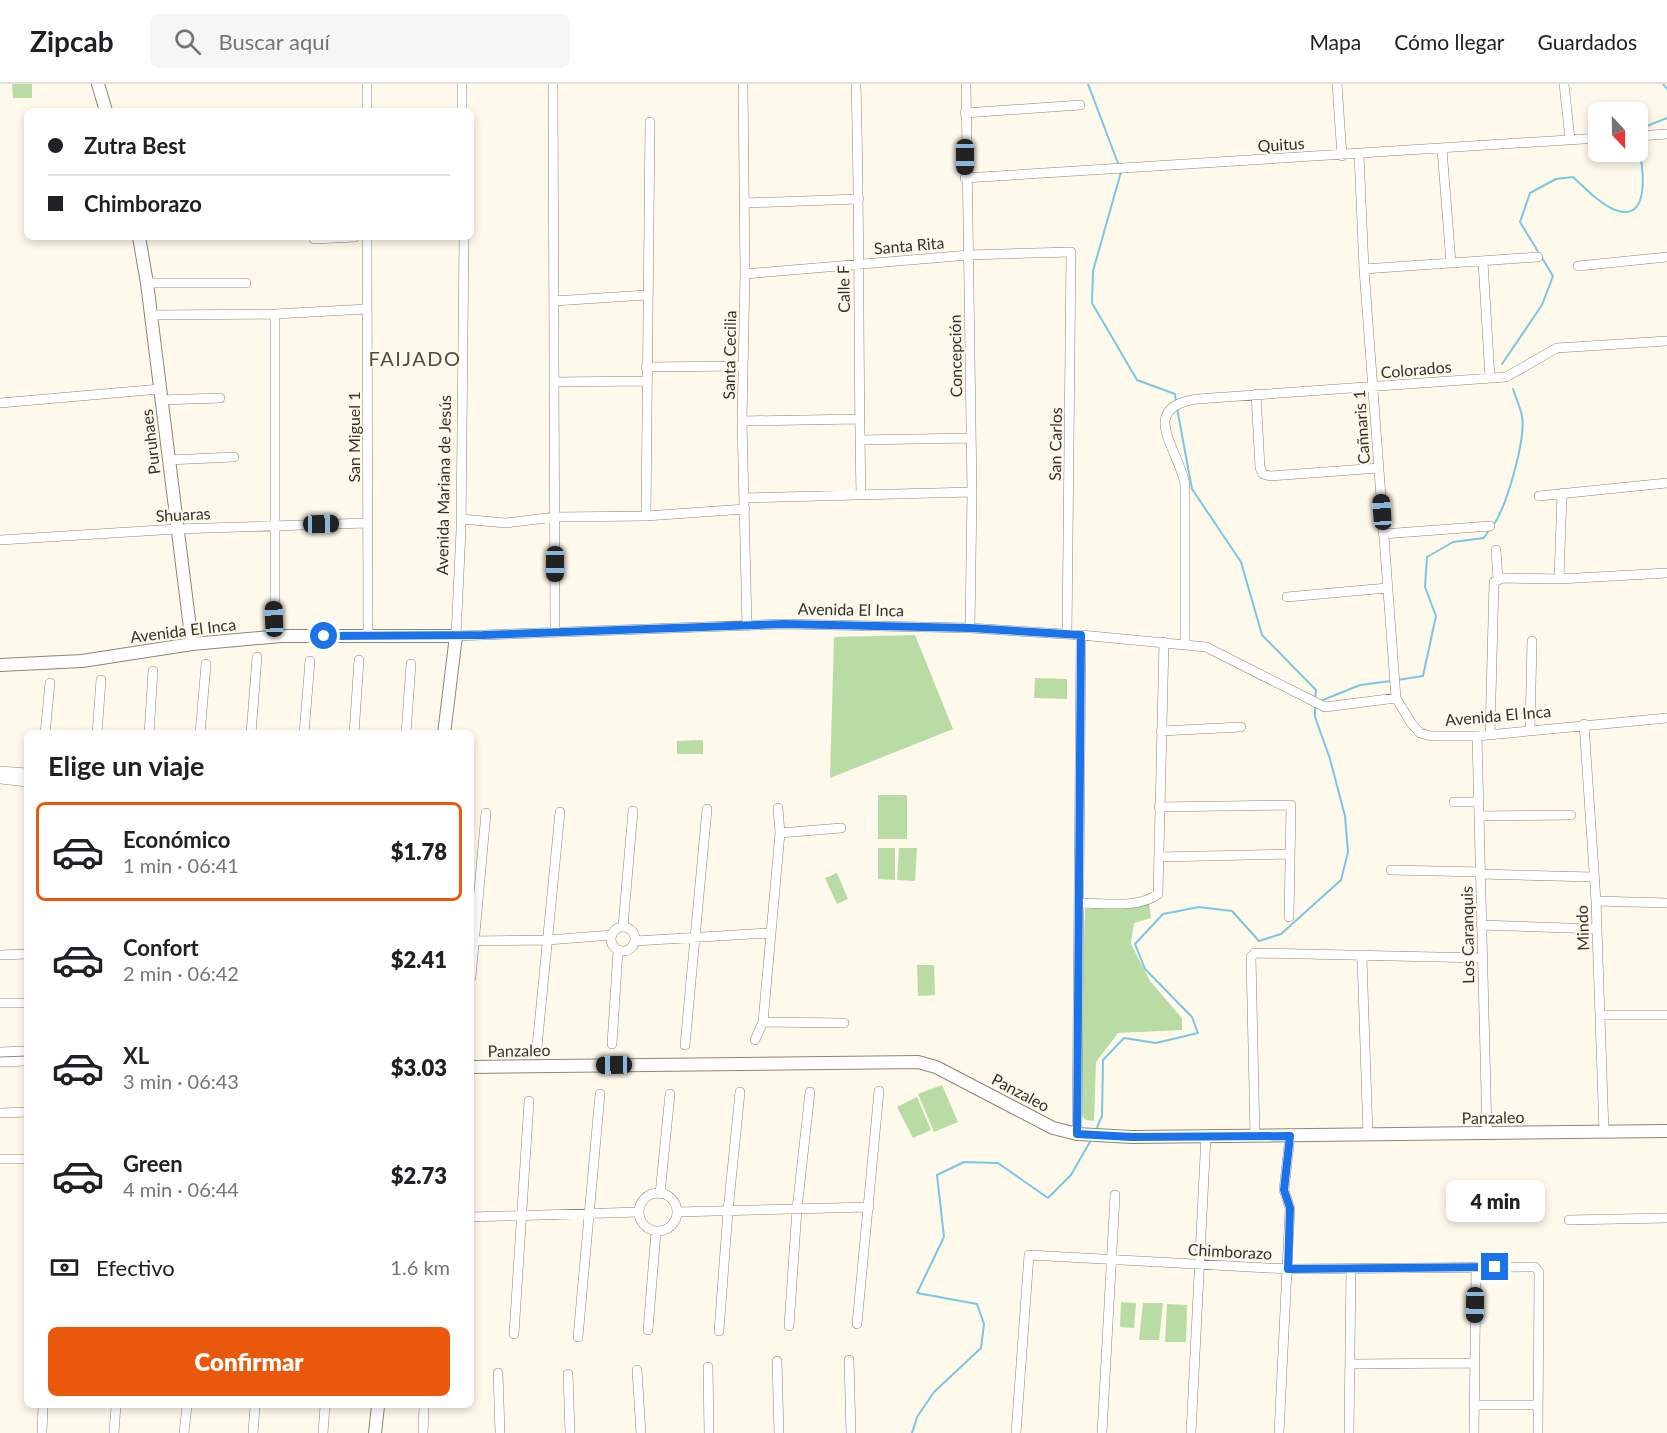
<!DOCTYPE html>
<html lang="es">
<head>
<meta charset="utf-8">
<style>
	:root { --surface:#fff; --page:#f6f6f6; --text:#202124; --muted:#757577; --line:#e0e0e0; --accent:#ea580c }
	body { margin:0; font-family:Lato,sans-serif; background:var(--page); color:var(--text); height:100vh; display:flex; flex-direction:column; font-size:22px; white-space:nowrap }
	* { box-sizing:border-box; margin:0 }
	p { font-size:20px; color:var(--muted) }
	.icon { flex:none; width:33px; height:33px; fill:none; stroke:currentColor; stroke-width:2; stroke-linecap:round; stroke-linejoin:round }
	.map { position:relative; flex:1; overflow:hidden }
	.side { position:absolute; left:24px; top:646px; width:450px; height:678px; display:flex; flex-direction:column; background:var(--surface); border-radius:9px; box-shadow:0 3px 9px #0003 }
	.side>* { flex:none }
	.guide { position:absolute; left:24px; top:24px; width:450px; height:132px; border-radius:9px; box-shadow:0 3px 9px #0003; display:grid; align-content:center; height:132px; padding:0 24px; background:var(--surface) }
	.needle { width:39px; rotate:158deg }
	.buttons { position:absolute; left:1588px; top:18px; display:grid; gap:12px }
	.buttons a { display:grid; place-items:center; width:60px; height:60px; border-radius:9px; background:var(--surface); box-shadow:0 3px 9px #0003; font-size:30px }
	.end { position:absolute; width:27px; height:27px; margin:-14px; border:8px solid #1a73e8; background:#fff; box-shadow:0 0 0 3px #fff }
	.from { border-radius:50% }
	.bubble { position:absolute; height:42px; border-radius:9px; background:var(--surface); box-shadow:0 3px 9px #0003; font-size:20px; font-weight:800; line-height:42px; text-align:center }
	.car { position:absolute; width:18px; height:36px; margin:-18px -9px; border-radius:8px; box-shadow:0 0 4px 2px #0007; background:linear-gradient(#222 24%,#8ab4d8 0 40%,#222 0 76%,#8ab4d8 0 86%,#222 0) }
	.guide b { display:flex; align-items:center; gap:21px; height:57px; font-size:22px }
	.guide b+b { border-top:2px solid var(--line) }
	.guide i { width:15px; height:15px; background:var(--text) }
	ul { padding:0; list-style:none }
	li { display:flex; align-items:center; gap:18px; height:99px; margin:0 12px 9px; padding:0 12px; border:3px solid transparent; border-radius:9px }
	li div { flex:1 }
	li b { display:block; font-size:22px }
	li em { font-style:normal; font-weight:800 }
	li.active { border-color:var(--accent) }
	li>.icon { width:54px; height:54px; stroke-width:1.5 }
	h2 { padding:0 24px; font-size:27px; line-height:72px }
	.pay { display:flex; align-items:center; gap:15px; height:66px; padding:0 24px; font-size:22px }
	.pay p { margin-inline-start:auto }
	.cta { display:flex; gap:12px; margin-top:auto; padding:12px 24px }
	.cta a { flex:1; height:69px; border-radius:9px; background:var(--accent); color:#fff; font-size:24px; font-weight:800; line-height:69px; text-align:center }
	header { display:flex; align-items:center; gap:36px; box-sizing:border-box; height:84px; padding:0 30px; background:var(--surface); border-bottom:2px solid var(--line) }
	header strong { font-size:28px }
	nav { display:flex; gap:33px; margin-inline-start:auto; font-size:21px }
	.search { width:420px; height:54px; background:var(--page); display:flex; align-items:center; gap:15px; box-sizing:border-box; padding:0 21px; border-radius:9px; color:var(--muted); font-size:22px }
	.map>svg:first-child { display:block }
	.green { fill:#b9dca5 }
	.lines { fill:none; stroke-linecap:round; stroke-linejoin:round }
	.stream { stroke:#79c7e2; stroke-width:2 }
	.street-casing { stroke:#8a8679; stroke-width:10 }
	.secondary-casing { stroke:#8a8679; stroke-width:14 }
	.street { stroke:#fff; stroke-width:9 }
	.secondary { stroke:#fff; stroke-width:12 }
	.route { stroke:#1a73e8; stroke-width:8 }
	.labels { text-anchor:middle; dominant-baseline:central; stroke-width:4.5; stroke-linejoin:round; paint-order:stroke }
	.street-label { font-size:16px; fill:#34322d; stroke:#fef9eb }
	.quarter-label { font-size:20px; letter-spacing:1.5px; fill:#4f4b3f; stroke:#fef9eb }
</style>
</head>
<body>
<header>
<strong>Zipcab</strong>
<div class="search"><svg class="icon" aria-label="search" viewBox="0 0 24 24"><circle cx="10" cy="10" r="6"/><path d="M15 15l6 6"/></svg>Buscar aquí</div>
<nav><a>Mapa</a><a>Cómo llegar</a><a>Guardados</a></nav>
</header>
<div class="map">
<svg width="1667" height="1349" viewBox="0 0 1667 1349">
	<rect width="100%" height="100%" fill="#fef9eb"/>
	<path class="green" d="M12,0H32V14H13Z
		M915,551L953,645L830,694L834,553Z
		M1035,594L1067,595V615L1034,614Z
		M703,656V670H677V657Z
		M878,711H907V755H878Z
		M878,764H895V796L878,795Z
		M899,764H917L915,797L897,796Z
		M837,789L848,815L837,820L825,794Z
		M1149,819L1151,834L1134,839L1131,860L1150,897L1182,934V946L1118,949L1096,978L1094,1037L1086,1036L1079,1029L1085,825Z
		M934,881L935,911L918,912L917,881Z
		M942,1001L958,1038L934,1048L918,1010Z
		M917,1013L931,1046L913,1054L897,1023Z
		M1121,1218L1136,1219L1134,1244L1120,1243Z
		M1143,1219H1163L1159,1256H1139Z
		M1167,1220L1187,1221L1186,1258H1165Z"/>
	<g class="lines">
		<path class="stream" d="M1088,0L1119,82
			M1663,0L1667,5
			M1642,44L1667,34
			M1121,88L1093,187L1092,219L1137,296L1175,310L1176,318
			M1502,280L1542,221L1553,192L1520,138L1530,109L1556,95L1573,93C1585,104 1600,120 1615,126C1653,140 1642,79 1639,61
			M1177,324L1192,405L1241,478L1262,551L1316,606L1315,616
			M1494,440C1507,421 1526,355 1522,332C1520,323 1516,314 1513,305
			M1397,596L1423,592L1436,532L1425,503L1427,473L1453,458L1484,454L1490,444
			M1321,619L1323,616L1360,601L1391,597
			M1096,1046L1102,1032L1103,976L1124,954L1156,959L1198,949L1192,933L1145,885L1135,860L1163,830L1199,823L1232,827L1259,857L1281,850L1341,796L1348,768L1345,732L1330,675L1315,633V622
			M912,1349L917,1333L934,1308L981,1264L984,1240L977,1220L917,1209L944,1153L937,1091L964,1078L998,1079L1048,1114L1071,1091L1091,1056"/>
		<g class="street-casing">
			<path id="street" d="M367,0V27
				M462,0V27
				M553,0L555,549
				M743,0L745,190L742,337L747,542
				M856,0C860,137 858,273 861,410
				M966,0L972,408L970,544
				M1337,0L1342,72
				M1564,0L1570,55
				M965,29L1080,21
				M1638,52L1667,50
				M1442,65L1451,179
				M1359,70L1364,185L1396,614
				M965,94L1599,54
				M745,119L859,115
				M367,153L368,552
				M464,153L461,446L456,552L784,540L970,544L1081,551L1206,563L1325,623L1396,614L1411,639L1420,649L1431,652H1477L1667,634
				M314,155L355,153
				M1483,178L1490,294
				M1578,182L1667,173
				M1364,185L1538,173
				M745,190L969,171L1071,168L1067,550
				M147,199H246
				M554,217L646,211
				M275,230V553
				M151,231L275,230L367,225
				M646,283L743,282
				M554,298L646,297
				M1256,310L1260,384L1263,390L1270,392L1379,384
				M161,316L220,314
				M0,319L160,305
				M742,337L859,335
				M860,356L971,354
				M168,376L234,373
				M1539,412L1667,399
				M745,414L972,408
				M646,432L745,425
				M461,435L506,439L555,433L646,432L650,38
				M1383,450L1490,442
				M0,456L177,445L368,439
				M1496,466L1498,495
				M1559,495L1562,409
				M1287,513L1387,504
				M1185,560V401C1180,366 1136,324 1197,315L1506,293L1557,264L1667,257
				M1584,640L1596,817L1604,1048
				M1530,646L1532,557
				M1161,647L1241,643
				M45,650L50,599
				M97,650L101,596
				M149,650L153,587
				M200,650L206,580
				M251,650L257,573
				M304,650L310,577
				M354,650L359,576
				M406,650L411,580
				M1490,650L1494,498L1503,494L1559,495L1667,489
				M1477,652L1487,1049
				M0,687L27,689
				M0,695L27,698
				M1454,718H1479
				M1159,723L1291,721L1289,833
				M1479,732L1571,731
				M780,749L841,744
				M1159,773L1290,770
				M1391,786L1481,788
				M1480,790L1594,793
				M1596,817L1667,819
				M1079,819C1102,819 1139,825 1158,810L1164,558
				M1481,841L1597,845
				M623,842L633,727
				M611 855a12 12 0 1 1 24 0a12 12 0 1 1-24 0Z
				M471,857L548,856L612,851
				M635,857L770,849
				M0,871L27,870
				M1362,874L1368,1051
				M471,893L486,729
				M0,919H27
				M1600,931H1667
				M763,938L844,939
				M755,956L763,938L780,749L778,724
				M612,960L618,866
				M685,961L707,725
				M537,963L560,728
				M0,968L27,967
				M0,978L27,977
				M0,1029L27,1028
				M1077,1050L1081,551
				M1255,1052L1251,873L1255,869L1482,874
				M0,1075H27
				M639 1128a19 19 0 1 1 38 0a19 19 0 1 1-38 0Z
				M660,1110L670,1010
				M677,1128L869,1123
				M471,1133L639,1128
				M1569,1136L1667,1134
				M857,1240L879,1007
				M789,1242L797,1125L810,1008
				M648,1246L656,1147
				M719,1247L728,1127L740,1008
				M514,1250L529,1017
				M578,1253L600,1010
				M849,1276L851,1349
				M777,1277L779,1349
				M1352,1280L1474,1279
				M708,1283L709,1349
				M637,1286L641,1349
				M498,1289L500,1349
				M568,1290L570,1349
				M1474,1321H1538
				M42,1349L43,1322
				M114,1349L116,1322
				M184,1349L187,1322
				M253,1349L255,1322
				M323,1349L325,1322
				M423,1349L424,1322
				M1016,1349L1029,1171L1288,1185L1535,1183L1539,1188L1538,1349
				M1102,1349L1115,1111
				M1191,1349L1206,1052
				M1279,1349L1290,1124L1284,1106L1290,1052
				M1349,1349L1351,1184
				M1474,1349L1476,1183"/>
		</g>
		<g class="secondary-casing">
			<path id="secondary" d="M98,0L106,27
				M139,153L147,199L192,560
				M0,581L82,577L192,560L281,552H456L444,650
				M471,983L918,978L936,983L1053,1044L1077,1050L1132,1053L1667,1047
				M375,1349L378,1322"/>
		</g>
		<use href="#street" class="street"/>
		<use href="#secondary" class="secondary"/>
	</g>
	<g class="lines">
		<path class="route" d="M324,552L483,551L784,540L970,544L1081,551L1077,1050L1132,1053L1290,1052L1284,1106L1290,1124L1288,1185L1495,1183"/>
	</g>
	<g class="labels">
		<g class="street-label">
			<text transform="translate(1281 60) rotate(-4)">Quitus</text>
			<text transform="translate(909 161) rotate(-5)">Santa Rita</text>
			<text transform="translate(843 205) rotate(-91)">Calle F</text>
			<text transform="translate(729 271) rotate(-89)">Santa Cecilia</text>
			<text transform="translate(955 272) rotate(-91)">Concepción</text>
			<text transform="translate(1416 285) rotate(-5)">Colorados</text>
			<text transform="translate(1361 343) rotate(-94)">Cañnaris 1</text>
			<text transform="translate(353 353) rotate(-90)">San Miguel 1</text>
			<text transform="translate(150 358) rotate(-97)">Puruhaes</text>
			<text transform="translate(1055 360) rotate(-89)">San Carlos</text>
			<text transform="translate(443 401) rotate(-89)">Avenida Mariana de Jesús</text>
			<text transform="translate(183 430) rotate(-3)">Shuaras</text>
			<text transform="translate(851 525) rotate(1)">Avenida El Inca</text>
			<text transform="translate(183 546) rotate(-7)">Avenida El Inca</text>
			<text transform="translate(1498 631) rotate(-5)">Avenida El Inca</text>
			<text transform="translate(1582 844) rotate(-92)">Mindo</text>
			<text transform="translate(1467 851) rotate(-91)">Los Caranquis</text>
			<text transform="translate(519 966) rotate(-1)">Panzaleo</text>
			<text transform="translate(1021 1008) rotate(28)">Panzaleo</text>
			<text transform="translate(1493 1033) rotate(-1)">Panzaleo</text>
			<text transform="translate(1230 1167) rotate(3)">Chimborazo</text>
		</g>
		<g class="quarter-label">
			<text x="415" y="274">FAIJADO</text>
		</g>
	</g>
</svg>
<div class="buttons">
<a><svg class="needle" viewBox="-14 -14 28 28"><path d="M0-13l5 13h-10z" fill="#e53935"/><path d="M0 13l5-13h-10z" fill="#757577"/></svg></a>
</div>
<i class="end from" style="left:324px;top:552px"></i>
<i class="end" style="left:1495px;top:1183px"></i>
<div class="bubble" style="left:1446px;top:1096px;width:99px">4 min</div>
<i class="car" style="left:965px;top:73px;rotate:180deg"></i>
<i class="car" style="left:1382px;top:428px;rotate:356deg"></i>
<i class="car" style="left:321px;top:440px;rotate:89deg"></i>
<i class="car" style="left:555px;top:480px;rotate:180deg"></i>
<i class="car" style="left:274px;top:535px;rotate:358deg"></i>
<i class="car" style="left:614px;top:981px;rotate:269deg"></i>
<i class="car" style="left:1475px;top:1221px;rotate:181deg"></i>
<div class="guide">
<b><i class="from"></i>Zutra Best</b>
<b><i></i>Chimborazo</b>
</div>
<section class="side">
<h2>Elige un viaje</h2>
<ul>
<li class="active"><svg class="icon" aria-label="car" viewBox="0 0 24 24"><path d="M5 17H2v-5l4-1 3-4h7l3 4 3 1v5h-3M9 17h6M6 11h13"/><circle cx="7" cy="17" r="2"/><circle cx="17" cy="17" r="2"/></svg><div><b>Económico</b><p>1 min · 06:41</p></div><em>$1.78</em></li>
<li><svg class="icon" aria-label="car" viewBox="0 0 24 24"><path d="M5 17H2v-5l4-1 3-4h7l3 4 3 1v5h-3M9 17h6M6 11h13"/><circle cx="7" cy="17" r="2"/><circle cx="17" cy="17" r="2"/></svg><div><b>Confort</b><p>2 min · 06:42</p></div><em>$2.41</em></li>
<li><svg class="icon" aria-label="car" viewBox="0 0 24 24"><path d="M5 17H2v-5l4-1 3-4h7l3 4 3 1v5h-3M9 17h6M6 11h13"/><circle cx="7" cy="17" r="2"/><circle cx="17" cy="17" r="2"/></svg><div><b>XL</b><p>3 min · 06:43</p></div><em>$3.03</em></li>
<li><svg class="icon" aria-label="car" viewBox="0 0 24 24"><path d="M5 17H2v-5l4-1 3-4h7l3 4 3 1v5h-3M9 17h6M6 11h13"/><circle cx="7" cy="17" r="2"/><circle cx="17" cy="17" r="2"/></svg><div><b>Green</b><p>4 min · 06:44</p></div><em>$2.73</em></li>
</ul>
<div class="pay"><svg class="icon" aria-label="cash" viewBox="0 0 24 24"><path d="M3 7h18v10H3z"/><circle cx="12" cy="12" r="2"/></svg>Efectivo<p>1.6 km</p></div>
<div class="cta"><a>Confirmar</a></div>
</section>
</div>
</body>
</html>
